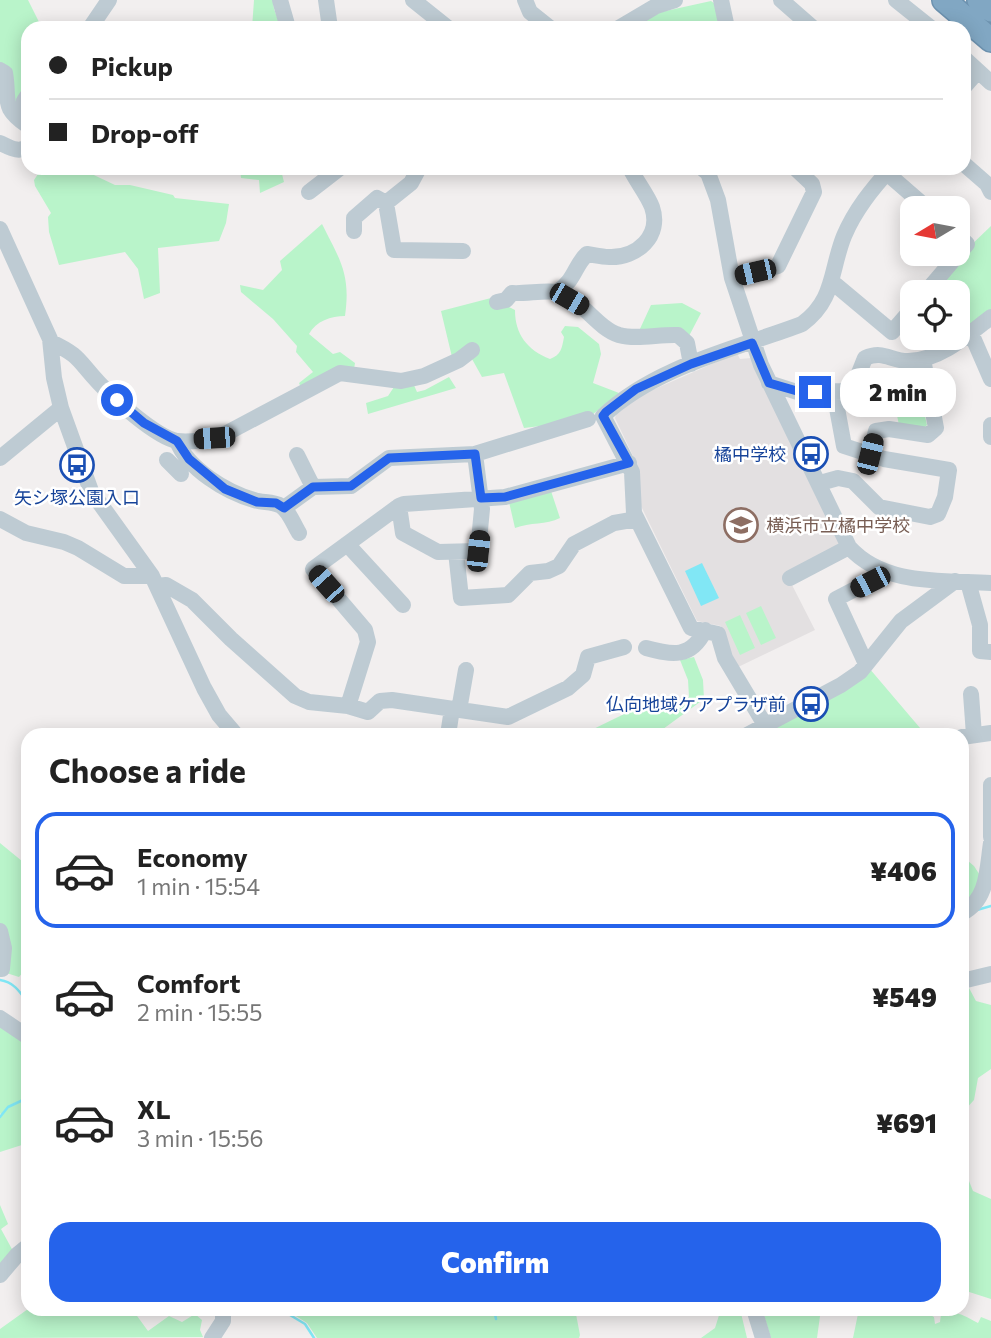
<!DOCTYPE html>
<html lang="en">
<head>
<meta charset="utf-8">
<style>
	:root { --surface:#fff; --page:#f2f2f2; --text:#222; --muted:#767676; --line:#e0e0e0; --accent:#2563eb }
	body { margin:0; font-family:Commissioner,"Noto Sans JP",sans-serif; background:var(--page); color:var(--text); height:100vh; display:flex; flex-direction:column; font-size:26px; white-space:nowrap }
	* { box-sizing:border-box; margin:0 }
	p { font-size:23px; color:var(--muted) }
	.icon { flex:none; width:38px; height:38px; fill:none; stroke:currentColor; stroke-width:2; stroke-linecap:round; stroke-linejoin:round }
	.map { position:relative; flex:1; overflow:hidden }
	.side { position:absolute; left:21px; top:728px; width:948px; height:588px; display:flex; flex-direction:column; background:var(--surface); border-radius:21px; box-shadow:0 4px 18px #0003 }
	.side>* { flex:none }
	.hud { position:absolute; left:21px; top:21px; width:950px; height:154px; border-radius:21px; box-shadow:0 4px 18px #0003; display:grid; align-content:center; height:154px; padding:0 28px; background:var(--surface) }
	.needle { width:46px; rotate:260deg }
	.tools { position:absolute; left:900px; top:196px; display:grid; gap:14px }
	.tools a { display:grid; place-items:center; width:70px; height:70px; border-radius:14px; background:var(--surface); box-shadow:0 4px 18px #0003; font-size:35px }
	.end { position:absolute; width:32px; height:32px; margin:-16px; border:9px solid #2563eb; background:#fff; box-shadow:0 0 0 4px #fff }
	.from { border-radius:50% }
	.bubble { position:absolute; height:49px; border-radius:21px; background:var(--surface); box-shadow:0 4px 18px #0003; font-size:23px; font-weight:800; line-height:49px; text-align:center }
	.car { position:absolute; width:21px; height:42px; margin:-21px -10px; border-radius:9px; box-shadow:0 0 5px 2px #0007; background:linear-gradient(#222 24%,#8ab4d8 0 40%,#222 0 76%,#8ab4d8 0 86%,#222 0) }
	.hud b { display:flex; align-items:center; gap:24px; height:66px; font-size:26px }
	.hud b+b { border-top:2px solid var(--line) }
	.hud i { width:18px; height:18px; background:var(--text) }
	ul { padding:0; list-style:none }
	li { display:flex; align-items:center; gap:21px; height:116px; margin:0 14px 10px; padding:0 14px; border:4px solid transparent; border-radius:21px }
	li div { flex:1 }
	li b { display:block; font-size:26px }
	li em { font-style:normal; font-weight:800 }
	li.active { border-color:var(--accent) }
	li>.icon { width:63px; height:63px; stroke-width:1.5 }
	h2 { padding:0 28px; font-size:32px; line-height:84px }
	.action { display:flex; gap:14px; margin-top:auto; padding:14px 28px }
	.action a { flex:1; height:80px; border-radius:21px; background:var(--accent); color:#fff; font-size:28px; font-weight:800; line-height:80px; text-align:center }
	.map>svg:first-child { display:block }
	.education { fill:#e3e0e1 }
	.green { fill:#b9f4ca }
	.water { fill:#81e7f5 }
	.lines { fill:none; stroke-linecap:round; stroke-linejoin:round }
	.stream { stroke:#81e7f5; stroke-width:2.5 }
	.highway-casing { stroke:#6d92af; stroke-width:26 }
	.minor { stroke:#becbd3; stroke-width:16 }
	.highway { stroke:#81a7c3; stroke-width:23 }
	.route { stroke:#2563eb; stroke-width:9 }
	.labels { text-anchor:middle; dominant-baseline:central; stroke-width:5; stroke-linejoin:round; paint-order:stroke }
	.transit-label { font-size:18px; fill:#164399; stroke:#fff; text-anchor:end }
	.education-label { font-size:18px; fill:#785e54; stroke:#fff; text-anchor:start }
</style>
</head>
<body>
<div class="map">
<svg width="991" height="1338" viewBox="0 0 991 1338">
	<rect width="100%" height="100%" fill="#f2efef"/>
	<path class="education" d="M737,353L740,359L751,358L849,556L791,583L815,630L736,668L729,655L721,626L697,621L641,506L635,460L615,418L616,415L641,395Z"/>
	<path class="green" d="M0,0H28L42,28H28V121L17,116L0,65Z
		M254,0H273L274,9L281,28H252Z
		M711,1L715,4L719,28H631L661,12Z
		M42,168H79L115,185H130L173,195L175,198L229,204L226,223L219,241L158,248L160,293L144,299L138,269L125,252L59,265L49,232L48,217L51,213L35,186L34,180Z
		M240,168H283L281,170L284,182L260,193L259,180L241,178Z
		M322,224C340,260 351,274 345,316C331,316 316,321 309,334L333,354L340,352L355,363L354,369L302,390L299,383L313,372L296,352L297,346L273,319L241,292L240,285L263,290L282,270L280,261Z
		M991,226V313L957,338V292H931L967,249Z
		M491,298L515,310C515,334 527,350 550,359C561,355 562,348 564,337L561,332L565,326L578,327L599,344L601,354L593,383L619,393L592,415L557,424L524,428L504,373L482,377L467,350L452,357L441,311Z
		M682,303L701,313L689,336L639,331L651,305Z
		M449,377L456,388L368,414L366,403L388,396L396,384L413,383L417,392L425,390Z
		M921,399L927,425L924,428L899,425L895,406Z
		M551,491L560,518C546,525 530,522 515,528L509,502Z
		M761,606L776,638L761,645L746,613Z
		M740,615L755,648L740,655L725,622Z
		M694,657L703,680L704,699L659,732L649,735H581L653,700L661,708L677,703L689,697L688,680L680,660Z
		M869,668L926,735H773L767,729Z
		M0,843L28,866V966L19,977L0,971Z
		M962,856L974,866L985,883L962,912Z
		M969,988L976,1001L991,1005V1069L978,1078L974,1100L963,1112V990Z
		M0,1024L14,1032L28,1045V1148L25,1144L0,1152V1117L2,1116L0,1113Z
		M963,1178L969,1181L973,1191L991,1199V1299L963,1290Z
		M0,1205L8,1224L1,1229L13,1251L0,1267Z
		M28,1309H132L148,1331L169,1316L182,1322L195,1314L202,1320L200,1330L203,1337L0,1338V1329Z
		M285,1309H575L580,1335L579,1338H317L307,1323Z
		M721,1309H740L747,1338H701L715,1328Z
		M762,1309H821L817,1338H771Z
		M859,1309L921,1310L934,1317L935,1324L940,1322L941,1314C960,1311 962,1315 978,1323L981,1317L991,1321V1338H853Z"/>
	<path class="water" d="M702,563L719,598L701,606L685,571Z"/>
	<g class="lines">
		<path class="stream" d="M977,910L991,906
			M0,980C14,982 20,992 28,1003
			M0,1117L8,1107L23,1100L28,1089
			M280,1309L305,1324L314,1338
			M494,1309L496,1319"/>
		<g class="highway-casing">
			<path id="highway" d="M944,0L991,40
				M979,0L991,10"/>
		</g>
		<path class="minor" d="M280,0L288,28
			M326,0L330,28
			M413,0L448,28
			M525,0L530,12L550,28
			M721,0L727,28
			M781,0L813,28
			M896,0L931,28
			M90,28L109,0
			M619,28L656,6L675,0
			M964,58L991,83
			M0,70L5,73C10,101 0,107 28,126
			M964,87L978,71
			M28,95L24,101L28,113
			M0,143C9,147 19,154 28,146
			M964,164L987,184L991,192
			M419,168L411,183L386,203L394,250L463,251
			M702,168L708,173L718,200L732,278L761,365L849,547C884,586 942,580 991,583
			M881,168L927,208
			M309,192L340,168
			M0,229L50,339L54,378L61,408L91,491L152,576L204,688L219,715L236,735
			M354,231V218L377,198L386,203
			M732,278L778,266L814,192L812,184L795,168
			M831,281L892,332L912,309
			M557,292C576,279 574,266 587,254C594,255 602,257 609,257C637,258 662,236 652,207C647,194 636,181 630,168
			M926,292L967,244L957,235
			M497,302L506,300L512,293C525,294 545,290 556,292C580,296 596,328 619,335C637,340 659,334 678,335L687,343L691,364
			M971,333L991,379
			M51,342C81,356 78,361 99,383C114,399 156,437 177,441C191,443 212,439 225,434L340,373L401,381L424,376L459,360L472,350
			M769,383L797,392L846,391L855,383L865,358C884,350 890,361 908,361C939,361 968,335 991,317
			M991,425V437
			M177,441C188,469 226,492 254,500C262,503 273,501 281,506C289,511 294,525 299,533
			M475,454L482,509L478,551L438,552L403,533L399,506L404,504L505,497L629,463
			M870,454L876,431L889,429L928,435L936,428L923,359
			M297,455L313,487L351,486L389,458L475,454L588,419
			M0,458L61,408
			M167,460L181,474
			M820,483L838,478L853,481L879,507L930,517L938,514L945,497L949,470L884,459L844,446L834,392
			M284,508L313,487
			M0,519L26,533L64,542L78,548L124,576H152
			M347,544L403,605
			M456,552L461,598L508,595L530,573L548,571L559,566L574,544L614,523L637,519
			M790,578L849,547
			M968,582L980,625V651L991,652
			M157,586L166,585L192,600L231,639L295,696L309,702L348,706L368,712L380,701L392,700L508,717L568,688L583,675L588,657L624,647
			M646,648C672,655 691,659 705,630
			M866,664L836,599L886,573
			M971,694L974,735
			M348,706L368,642L365,630L313,569L399,506
			M459,710L466,670
			M765,725L725,658L718,634L691,628L634,513L632,472L603,416C656,366 736,349 802,324C835,300 830,271 844,236C855,210 872,189 891,168
			M448,735L452,709
			M747,735L841,685L860,672L901,621L955,581
			M962,737L991,733
			M991,785V837
			M962,913C988,900 987,869 991,843
			M0,931L4,948L2,969H0
			M962,981L991,974
			M0,1018L28,1037
			M0,1275L17,1255L28,1246
			M754,1309L763,1338
			M212,1338L223,1321V1309"/>
		<use href="#highway" class="highway"/>
	</g>
	<g class="lines">
		<path class="route" d="M117,400L144,423L177,441L189,459L225,489L257,502L276,503L284,508L313,487L351,486L389,458L475,454L481,498L505,497L629,463L603,416L606,412L636,389L691,364L752,343L769,383L797,391L815,392"/>
	</g>
	<defs>
		<g id="bus-ring" transform="scale(1.75)"><circle r="9.5" fill="#fff" stroke="#1a4fb4" stroke-width="1.5"/><path d="M-5-6H5V4H4V6H2V4H-2V6H-4V4H-5ZM-3.5-4V0h7V-4ZM-3.5 1.2v1.5H-2V1.2ZM2 1.2v1.5H3.5V1.2Z" fill="#1a4fb4"/></g>
		<g id="school-ring" transform="scale(1.75)"><circle r="9.5" fill="#fff" stroke="#8d6e63" stroke-width="1.5"/><path d="M0-5L7-2L0 1L-7-2ZM-4 1L0 2.5L4 1V4Q0 6-4 4Z" fill="#8d6e63"/></g>
	</defs>
	<g fill-rule="evenodd">
		<use href="#bus-ring" x="811" y="454"/>
		<use href="#bus-ring" x="77" y="465"/>
		<use href="#school-ring" x="741" y="525"/>
		<use href="#bus-ring" x="811" y="704"/>
	</g>
	<g class="labels">
		<g class="transit-label">
			<text x="786" y="454">橘中学校</text>
			<text x="77" y="497" text-anchor="middle">矢シ塚公園入口</text>
			<text x="786" y="704">仏向地域ケアプラザ前</text>
		</g>
		<g class="education-label">
			<text x="766" y="525">横浜市立橘中学校</text>
		</g>
	</g>
</svg>
<div class="tools">
<a><svg class="needle" viewBox="-14 -14 28 28"><path d="M0-13l5 13h-10z" fill="#e53935"/><path d="M0 13l5-13h-10z" fill="#767676"/></svg></a>
<a><svg class="icon" aria-label="locate" viewBox="0 0 24 24"><circle cx="12" cy="12" r="6"/><path d="M12 2v4M12 18v4M2 12h4M18 12h4"/></svg></a>
</div>
<i class="end from" style="left:117px;top:400px"></i>
<i class="end" style="left:815px;top:392px"></i>
<div class="bubble" style="left:840px;top:368px;width:116px">2 min</div>
<i class="car" style="left:755px;top:272px;rotate:257deg"></i>
<i class="car" style="left:569px;top:299px;rotate:120deg"></i>
<i class="car" style="left:214px;top:438px;rotate:266deg"></i>
<i class="car" style="left:870px;top:454px;rotate:14deg"></i>
<i class="car" style="left:478px;top:551px;rotate:6deg"></i>
<i class="car" style="left:870px;top:582px;rotate:243deg"></i>
<i class="car" style="left:326px;top:584px;rotate:318deg"></i>
<div class="hud">
<b><i class="from"></i>Pickup</b>
<b><i></i>Drop-off</b>
</div>
<section class="side">
<h2>Choose a ride</h2>
<ul>
<li class="active"><svg class="icon" aria-label="car" viewBox="0 0 24 24"><path d="M5 17H2v-5l4-1 3-4h7l3 4 3 1v5h-3M9 17h6M6 11h13"/><circle cx="7" cy="17" r="2"/><circle cx="17" cy="17" r="2"/></svg><div><b>Economy</b><p>1 min · 15:54</p></div><em>¥406</em></li>
<li><svg class="icon" aria-label="car" viewBox="0 0 24 24"><path d="M5 17H2v-5l4-1 3-4h7l3 4 3 1v5h-3M9 17h6M6 11h13"/><circle cx="7" cy="17" r="2"/><circle cx="17" cy="17" r="2"/></svg><div><b>Comfort</b><p>2 min · 15:55</p></div><em>¥549</em></li>
<li><svg class="icon" aria-label="car" viewBox="0 0 24 24"><path d="M5 17H2v-5l4-1 3-4h7l3 4 3 1v5h-3M9 17h6M6 11h13"/><circle cx="7" cy="17" r="2"/><circle cx="17" cy="17" r="2"/></svg><div><b>XL</b><p>3 min · 15:56</p></div><em>¥691</em></li>
</ul>
<div class="action"><a>Confirm</a></div>
</section>
</div>
</body>
</html>
